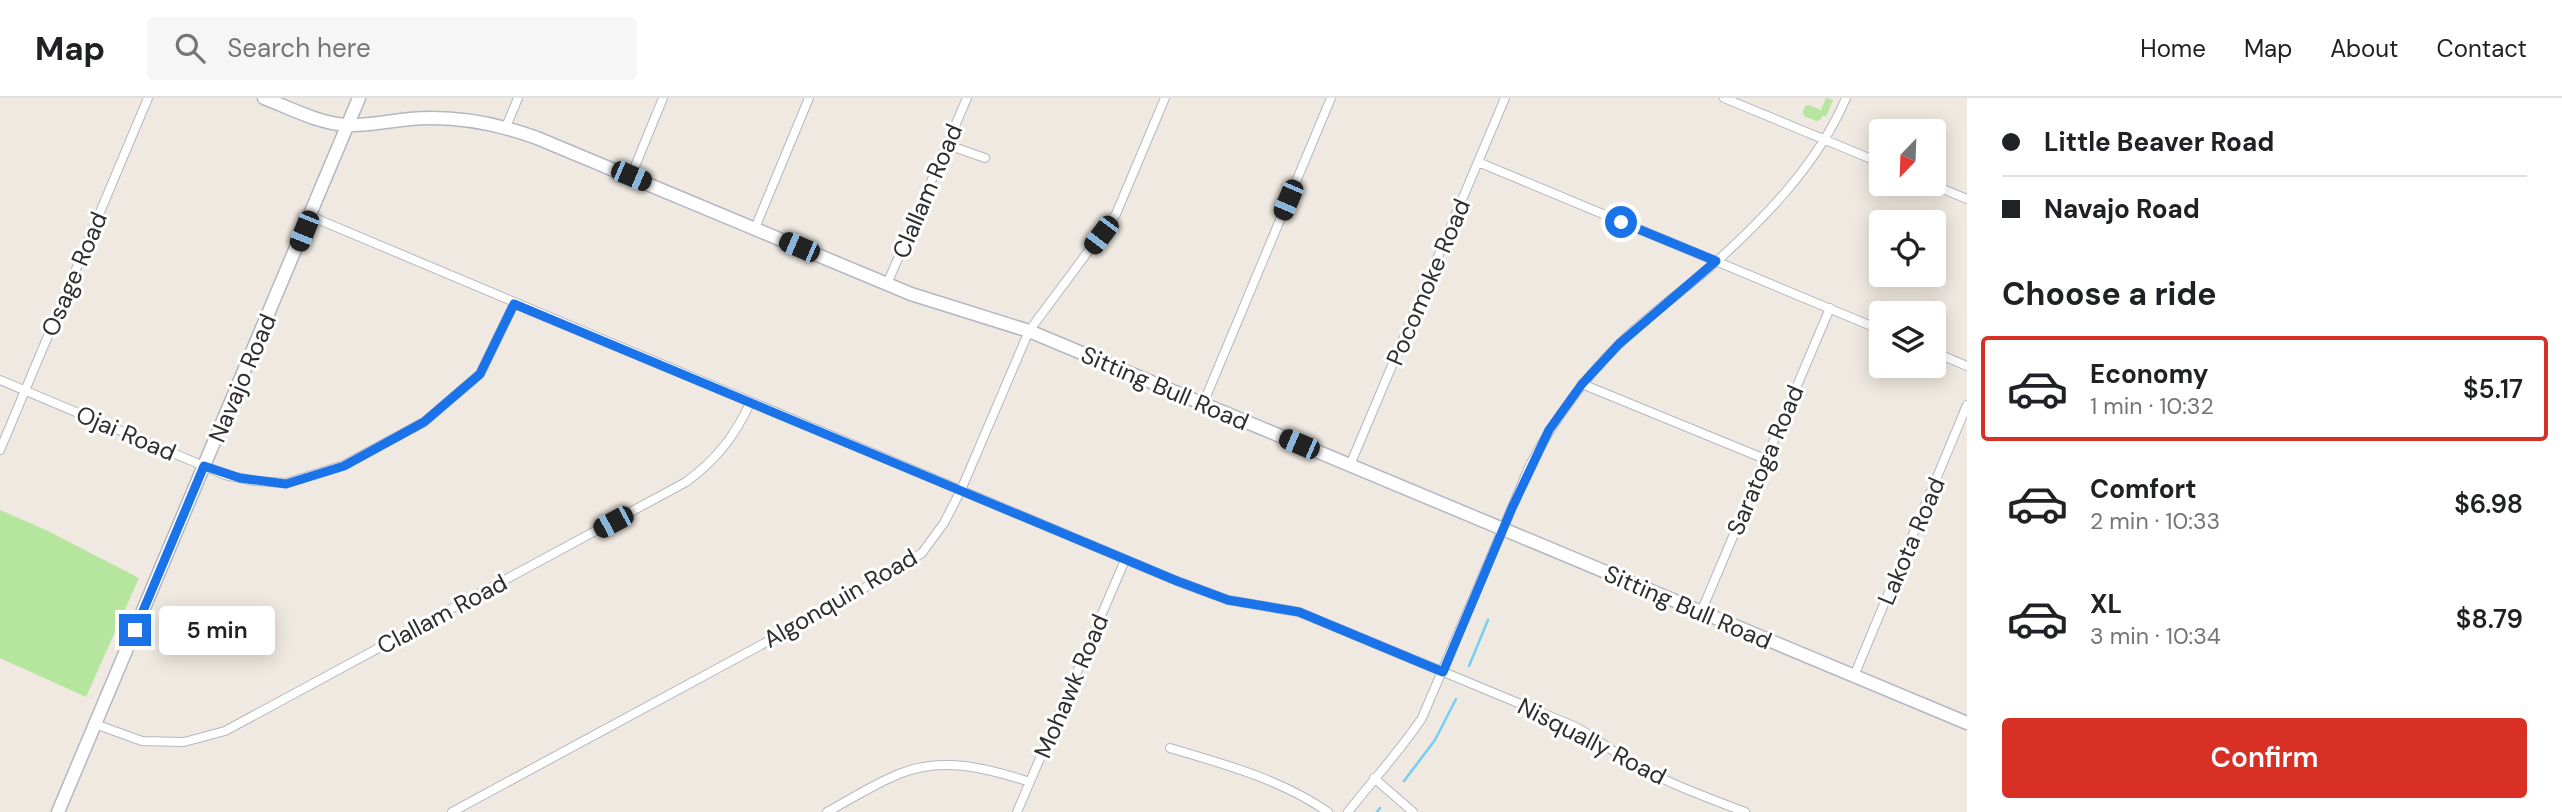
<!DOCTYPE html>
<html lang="en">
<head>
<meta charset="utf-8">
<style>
	:root { --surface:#fff; --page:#f6f6f6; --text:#202124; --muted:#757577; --line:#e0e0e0; --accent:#d93025 }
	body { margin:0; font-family:"DM Sans",sans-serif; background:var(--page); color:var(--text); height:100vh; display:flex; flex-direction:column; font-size:26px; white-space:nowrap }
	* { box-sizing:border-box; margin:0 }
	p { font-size:23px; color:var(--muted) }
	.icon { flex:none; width:38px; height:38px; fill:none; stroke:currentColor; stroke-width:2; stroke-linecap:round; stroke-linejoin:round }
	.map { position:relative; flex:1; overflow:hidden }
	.panel { display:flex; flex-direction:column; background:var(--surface); width:595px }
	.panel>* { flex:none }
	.guide { display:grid; align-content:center; height:154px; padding:0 35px; background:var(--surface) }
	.needle { width:46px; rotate:203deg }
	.tools { position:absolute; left:1869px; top:21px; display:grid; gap:14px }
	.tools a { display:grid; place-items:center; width:77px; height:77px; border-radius:7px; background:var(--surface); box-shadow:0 4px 18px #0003; font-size:35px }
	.end { position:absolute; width:32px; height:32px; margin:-16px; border:9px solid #1a73e8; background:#fff; box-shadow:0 0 0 4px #fff }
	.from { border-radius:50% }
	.bubble { position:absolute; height:49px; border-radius:7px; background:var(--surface); box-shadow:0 4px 18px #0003; font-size:23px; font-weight:600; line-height:49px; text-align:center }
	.car { position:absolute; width:21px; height:42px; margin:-21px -10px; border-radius:9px; box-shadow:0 0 5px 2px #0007; background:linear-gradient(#222 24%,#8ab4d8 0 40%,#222 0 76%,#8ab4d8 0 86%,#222 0) }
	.guide b { display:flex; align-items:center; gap:24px; height:66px; font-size:26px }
	.guide b+b { border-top:2px solid var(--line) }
	.guide i { width:18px; height:18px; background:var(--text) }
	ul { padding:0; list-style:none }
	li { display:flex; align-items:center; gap:21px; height:105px; margin:0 14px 10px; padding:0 21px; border:4px solid transparent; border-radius:7px }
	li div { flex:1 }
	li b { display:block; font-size:26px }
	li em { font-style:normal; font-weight:600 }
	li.on { border-color:var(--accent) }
	li>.icon { width:63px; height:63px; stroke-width:1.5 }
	h2 { padding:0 35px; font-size:32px; line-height:84px }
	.button { display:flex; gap:14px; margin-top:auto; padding:14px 35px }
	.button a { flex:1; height:80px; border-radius:7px; background:var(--accent); color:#fff; font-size:28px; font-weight:600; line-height:80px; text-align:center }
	header { display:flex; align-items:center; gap:42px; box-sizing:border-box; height:98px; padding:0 35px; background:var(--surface); border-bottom:2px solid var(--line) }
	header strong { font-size:33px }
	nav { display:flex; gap:38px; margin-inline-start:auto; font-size:24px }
	.search { width:490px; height:63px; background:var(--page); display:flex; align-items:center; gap:18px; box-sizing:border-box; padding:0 24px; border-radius:7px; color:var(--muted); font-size:26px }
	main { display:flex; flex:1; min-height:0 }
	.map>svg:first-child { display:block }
	.green { fill:#b6e59e }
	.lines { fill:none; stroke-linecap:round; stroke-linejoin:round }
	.stream { stroke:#75cff0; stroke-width:2.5 }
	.street-casing { stroke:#b4b7c1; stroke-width:10 }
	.secondary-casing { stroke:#b4b7c1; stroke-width:15 }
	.street { stroke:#fff; stroke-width:8 }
	.secondary { stroke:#fff; stroke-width:12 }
	.route { stroke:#1a73e8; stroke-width:9 }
	.labels { text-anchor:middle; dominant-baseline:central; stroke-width:6; stroke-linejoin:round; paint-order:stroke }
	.street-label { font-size:24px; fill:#2e2e2e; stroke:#fff }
</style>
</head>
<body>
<header>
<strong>Map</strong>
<div class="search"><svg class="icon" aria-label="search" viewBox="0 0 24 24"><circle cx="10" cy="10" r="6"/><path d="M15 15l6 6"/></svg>Search here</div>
<nav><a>Home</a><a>Map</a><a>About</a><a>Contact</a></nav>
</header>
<main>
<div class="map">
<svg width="1967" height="714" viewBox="0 0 1967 714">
	<rect width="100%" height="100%" fill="#efe9e1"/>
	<path class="green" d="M1826,0L1833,2L1826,19L1823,17L1820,22L1816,23L1804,18L1803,14L1805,8L1809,7L1821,12Z
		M0,412L46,432L139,480L86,599L0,560Z"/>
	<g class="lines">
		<path class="stream" d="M1469,568L1488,522
			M1404,683L1435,642L1456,601
			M1377,714L1380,710"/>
		<g class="street-casing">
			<path id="street" d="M1724,0L1881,65
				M506,29L518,0
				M948,47L985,60
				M1478,64L1881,232
				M631,78L663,0
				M1931,86L1967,101
				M310,118L1177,483L1228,502L1299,514L1576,629C1594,639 1609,651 1626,661C1661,683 1706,699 1745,714
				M755,130L809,0
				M887,186L967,0
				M1934,254L1967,268
				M0,282L225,377L255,383L286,385L344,367L424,324L480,276L514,206
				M1582,286L1765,361
				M1203,306L1331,0
				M0,352L148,0
				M1350,367L1505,0
				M1701,514L1830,210
				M1854,578L1967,307
				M95,626L142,643L184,644L225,633L686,384C716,362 735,338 750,305
				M1170,650C1224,666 1280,681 1328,714
				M1374,680L1413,714
				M452,714L848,500L922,455L944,425L961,392L1029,233L1116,116L1165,0
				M827,714C851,701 874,686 899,676C942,658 987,670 1030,684
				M1017,714L1125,462
				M1348,714C1373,682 1400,653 1422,620L1530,367C1554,322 1582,283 1618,247C1645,220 1677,197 1707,172C1762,123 1817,68 1846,0"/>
		</g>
		<g class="secondary-casing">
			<path id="secondary" d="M264,0C290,10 318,25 346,27C367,28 389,23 410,21C455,17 496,25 537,40L911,196L1029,233L1967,625
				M58,714L359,0"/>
		</g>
		<use href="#street" class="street"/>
		<use href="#secondary" class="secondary"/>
	</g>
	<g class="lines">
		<path class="route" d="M135,532L204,368L240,380L286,386L344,368L424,324L480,276L514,206L1177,483L1228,502L1299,514L1443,574L1512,410L1549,332L1582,286L1619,246L1716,163L1621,124"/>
	</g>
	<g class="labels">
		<g class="street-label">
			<text transform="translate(927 93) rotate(-67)">Clallam Road</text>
			<text transform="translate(74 176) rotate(-67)">Osage Road</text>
			<text transform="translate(1428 184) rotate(-67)">Pocomoke Road</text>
			<text transform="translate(242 280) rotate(-67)">Navajo Road</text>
			<text transform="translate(1165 290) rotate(23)">Sitting Bull Road</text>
			<text transform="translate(126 335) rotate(23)">Ojai Road</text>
			<text transform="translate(1765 362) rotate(-67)">Saratoga Road</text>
			<text transform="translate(1911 443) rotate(-67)">Lakota Road</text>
			<text transform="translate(840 500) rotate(-30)">Algonquin Road</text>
			<text transform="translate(1688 509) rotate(23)">Sitting Bull Road</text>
			<text transform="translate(442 516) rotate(-28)">Clallam Road</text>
			<text transform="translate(1071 588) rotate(-67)">Mohawk Road</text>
			<text transform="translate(1592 643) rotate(27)">Nisqually Road</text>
		</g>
	</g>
</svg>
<div class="tools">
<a><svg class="needle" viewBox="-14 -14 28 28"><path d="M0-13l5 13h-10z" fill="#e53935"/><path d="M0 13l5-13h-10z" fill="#757577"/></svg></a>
<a><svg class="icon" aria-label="locate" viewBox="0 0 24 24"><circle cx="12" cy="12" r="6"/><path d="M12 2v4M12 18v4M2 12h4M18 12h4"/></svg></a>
<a><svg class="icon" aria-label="layers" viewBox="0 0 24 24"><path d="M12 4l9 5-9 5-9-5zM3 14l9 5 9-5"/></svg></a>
</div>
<i class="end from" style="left:1621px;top:124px"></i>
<i class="end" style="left:135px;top:532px"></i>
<div class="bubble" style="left:159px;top:508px;width:116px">5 min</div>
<i class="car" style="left:631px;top:78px;rotate:113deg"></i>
<i class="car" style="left:1288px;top:102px;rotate:203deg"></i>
<i class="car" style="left:304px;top:133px;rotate:202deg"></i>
<i class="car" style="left:1101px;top:137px;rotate:217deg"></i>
<i class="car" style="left:799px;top:149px;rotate:293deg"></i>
<i class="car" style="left:1299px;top:346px;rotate:293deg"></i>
<i class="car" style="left:613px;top:424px;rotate:242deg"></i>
</div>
<section class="panel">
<div class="guide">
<b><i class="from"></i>Little Beaver Road</b>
<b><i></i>Navajo Road</b>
</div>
<h2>Choose a ride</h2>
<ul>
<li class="on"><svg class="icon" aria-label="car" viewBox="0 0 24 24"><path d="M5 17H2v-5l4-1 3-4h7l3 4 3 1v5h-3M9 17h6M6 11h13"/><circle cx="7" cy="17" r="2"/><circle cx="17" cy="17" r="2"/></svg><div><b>Economy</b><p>1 min · 10:32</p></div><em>$5.17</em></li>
<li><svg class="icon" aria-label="car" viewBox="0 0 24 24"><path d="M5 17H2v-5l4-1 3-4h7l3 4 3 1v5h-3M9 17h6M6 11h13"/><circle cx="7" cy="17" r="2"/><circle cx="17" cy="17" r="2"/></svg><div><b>Comfort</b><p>2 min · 10:33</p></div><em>$6.98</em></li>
<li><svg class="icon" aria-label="car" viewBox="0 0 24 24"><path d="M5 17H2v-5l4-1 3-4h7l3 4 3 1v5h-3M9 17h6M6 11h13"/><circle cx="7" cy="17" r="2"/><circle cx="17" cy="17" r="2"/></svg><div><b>XL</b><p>3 min · 10:34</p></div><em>$8.79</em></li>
</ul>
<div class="button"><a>Confirm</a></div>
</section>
</main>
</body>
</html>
